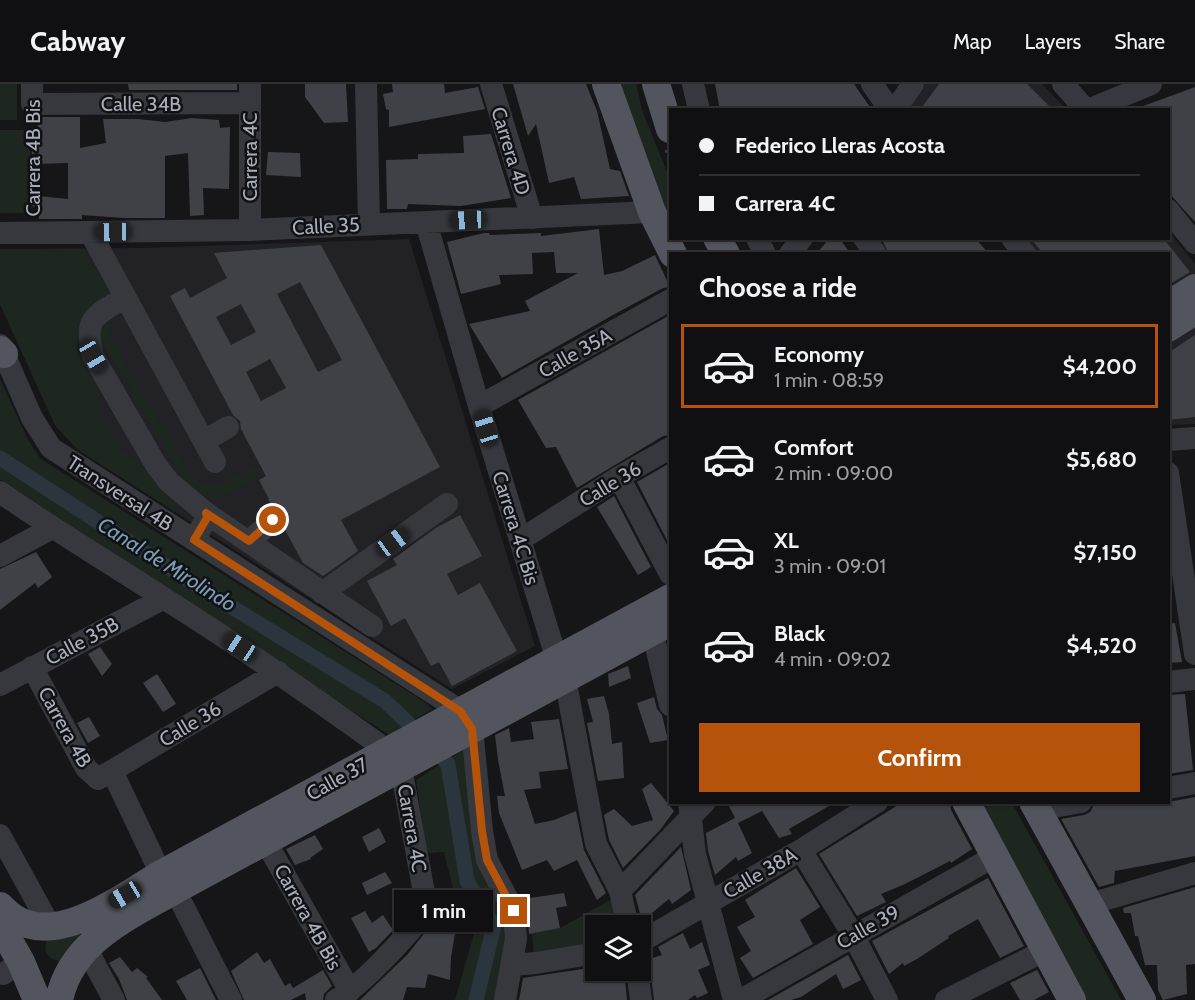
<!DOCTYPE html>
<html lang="en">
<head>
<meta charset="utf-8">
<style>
	:root { --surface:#101012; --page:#19191b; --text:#f1f3f6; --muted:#9c9d9f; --line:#303032; --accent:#b45309 }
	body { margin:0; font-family:Cabin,sans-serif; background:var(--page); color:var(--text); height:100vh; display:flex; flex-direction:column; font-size:22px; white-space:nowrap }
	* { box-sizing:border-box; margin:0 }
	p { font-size:20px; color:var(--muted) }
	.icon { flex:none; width:33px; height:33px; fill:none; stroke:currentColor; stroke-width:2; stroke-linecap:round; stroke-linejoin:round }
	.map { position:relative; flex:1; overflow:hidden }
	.side { position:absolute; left:669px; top:168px; width:501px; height:552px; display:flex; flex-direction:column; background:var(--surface); border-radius:0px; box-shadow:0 2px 4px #0004,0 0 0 2px var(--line) }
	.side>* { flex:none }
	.guide { position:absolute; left:669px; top:24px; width:501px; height:132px; border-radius:0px; box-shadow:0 2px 4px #0004,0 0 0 2px var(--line); display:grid; align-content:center; height:132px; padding:0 30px; background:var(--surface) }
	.buttons { position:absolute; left:585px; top:831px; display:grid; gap:12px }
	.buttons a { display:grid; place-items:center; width:66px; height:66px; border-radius:0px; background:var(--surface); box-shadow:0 2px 4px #0004,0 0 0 2px var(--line); font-size:30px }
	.end { position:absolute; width:27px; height:27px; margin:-14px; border:8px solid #b45309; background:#fff; box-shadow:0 0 0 3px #fff }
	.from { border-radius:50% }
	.bubble { position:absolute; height:42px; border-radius:0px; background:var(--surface); box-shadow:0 2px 4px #0004,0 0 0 2px var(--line); font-size:20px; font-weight:800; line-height:42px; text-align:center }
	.car { position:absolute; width:18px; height:36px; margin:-18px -9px; border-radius:8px; box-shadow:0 0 4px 2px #0007; background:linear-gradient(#222 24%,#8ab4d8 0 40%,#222 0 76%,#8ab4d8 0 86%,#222 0) }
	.guide b { display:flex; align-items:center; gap:21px; height:57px; font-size:22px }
	.guide b+b { border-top:2px solid var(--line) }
	.guide i { width:15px; height:15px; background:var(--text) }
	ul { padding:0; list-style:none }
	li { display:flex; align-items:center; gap:18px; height:84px; margin:0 12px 9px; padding:0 18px; border:3px solid transparent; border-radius:0px }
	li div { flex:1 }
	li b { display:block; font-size:22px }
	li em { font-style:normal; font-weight:800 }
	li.active { border-color:var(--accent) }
	li>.icon { width:54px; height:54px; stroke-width:1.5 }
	h2 { padding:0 30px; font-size:27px; line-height:72px }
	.primary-button { display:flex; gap:12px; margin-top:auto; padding:12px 30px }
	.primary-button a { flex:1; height:69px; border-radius:0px; background:var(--accent); color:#fff; font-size:24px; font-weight:800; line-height:69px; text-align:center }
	header { display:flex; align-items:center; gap:36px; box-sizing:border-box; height:84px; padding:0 30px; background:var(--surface); border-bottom:2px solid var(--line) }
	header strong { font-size:28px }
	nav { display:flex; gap:33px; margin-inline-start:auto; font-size:21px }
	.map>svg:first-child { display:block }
	.built { fill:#222226 }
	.green { fill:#1e271f }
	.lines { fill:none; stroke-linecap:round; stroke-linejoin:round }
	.canal { stroke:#2b353e; stroke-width:15 }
	.building { fill:#404146; fill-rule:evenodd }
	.path { stroke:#3d3f45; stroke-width:3; stroke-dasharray:3 4.5; stroke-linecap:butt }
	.minor { stroke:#37383e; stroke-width:22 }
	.major { stroke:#52555d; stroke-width:28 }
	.route { stroke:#b45309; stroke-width:8 }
	.labels { text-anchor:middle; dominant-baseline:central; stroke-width:5; stroke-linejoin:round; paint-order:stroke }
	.street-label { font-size:20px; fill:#a7adba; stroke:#111113 }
	.water-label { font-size:21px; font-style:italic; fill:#7b9cb8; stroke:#111113 }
</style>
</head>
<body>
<header>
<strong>Cabway</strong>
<nav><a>Map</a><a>Layers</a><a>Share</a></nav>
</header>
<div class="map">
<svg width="1195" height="916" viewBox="0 0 1195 916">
	<rect width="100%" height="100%" fill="#161618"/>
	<path class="built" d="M925,0H1042L1066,25L908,26Z
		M1169,148L1195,180V194L1169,211L1168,170L1028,169L1015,155L1168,154Z
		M409,155L535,562L452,605L77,365L55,341L0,220V165L142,164Z
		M1195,241V340L1169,341V257Z"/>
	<path class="green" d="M0,0H17V36H0Z
		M614,0H636L643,29L670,95V146Z
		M0,46H30V129H0Z
		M0,165H83L109,208L85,229L77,247L82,268L95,292L100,325L116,361L180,418L175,428L77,365L55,341L0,220Z
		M109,238L112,246L109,249L112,256L191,391C213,411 233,394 255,383L260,392L213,417L184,397L96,248Z
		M0,295L28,356L41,375L426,619L432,625L389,651L37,422L0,395Z
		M466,664L509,847L498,916H455L476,843L459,828L444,768L427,769L416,696Z
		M975,719H1012L1121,916H1082Z
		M619,811L627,841L596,842L595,864L534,876L532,849L560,844Z
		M85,845C75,855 72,867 61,877C49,876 42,868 47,856Z"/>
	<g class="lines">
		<path class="canal" d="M0,374L183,493L385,617L407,638L448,680L467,797L494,842L476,916"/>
	</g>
	<path class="building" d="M128,0H237V6H129Z
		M305,0H346L348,38L324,39L305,13Z
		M392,0H444L445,9L478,3L485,25L389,43V26L386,25L383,10L393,8Z
		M513,0H586L597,27L610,85L620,87L629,112L581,115L574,93L549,99L536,40L528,52Z
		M715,0H854L872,26H720Z
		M939,0H1027L1053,26H920Z
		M1195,3V138L1168,108V26L1138,24Z
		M38,33H80V64L106,59L103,35H138L165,38L192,34L219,36L220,44L230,43L229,105L203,104L204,131L190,132L188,69L165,72V134H123L82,131V135H39L38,112L68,115V79L37,80Z
		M491,50L511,114L461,122L408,120L407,125H387L386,76L418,75V70L464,69L463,52Z
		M268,68L300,69L301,93L266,91Z
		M599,145L604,191L622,187L655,171L670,203L663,204L613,231L502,294L469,240L530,227L525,217L578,189H556L554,168L532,169L533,190L499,191L501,200L461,210L447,158L484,149H489L490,151L541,149V152Z
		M830,154H839L851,170H816Z
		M881,154H975L989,170H889Z
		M1030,154H1163L1190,188L1168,201V170H1044Z
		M321,161L440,383L341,436L358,467L323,492L303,479L284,444L286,435L284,429L278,425L273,424L268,415H269L259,396L266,392L241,345L240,337L233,331L170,212L185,204L190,214L227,194L214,169ZM300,198L342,276L318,288L277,210ZM241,220L256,248L231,261L216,233ZM270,275L286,304L261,317L246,288Z
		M670,231V351L663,352L577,404L556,363L546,364L518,316Z
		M1195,251V333L1168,336V269Z
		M670,379V462L637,398Z
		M614,412L651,483L638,491L597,423Z
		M460,431L482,472L447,490L458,511L480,499L517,567L452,602L439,578L431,582L405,534L391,542L367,497L397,481L393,475L436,444Z
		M36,468L52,493L38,504L35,499L0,526V485Z
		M1175,539L1182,578L1168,579V540Z
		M100,563L112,580L102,592L88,570Z
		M628,582L631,594L609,603L608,590Z
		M157,590L176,620L163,628L143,599Z
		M1185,610L1193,686L1168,690V611Z
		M604,612L609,630L612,660L622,658L624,694L598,697L587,639L593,638L587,615Z
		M654,613L657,625L662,631L668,656L650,659L637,619Z
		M89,633L100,652L88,659L77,639Z
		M559,635L568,685L539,688L541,704L524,706L535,740L554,736L576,727L584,766L606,809L597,816L577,776L554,787L547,776L522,786L499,729L497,712H505L498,676L495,651L509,644L511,658L534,655L531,638Z
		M651,699L674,727L660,746L623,784L609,756L604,731L614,725L632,742L653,736L642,705Z
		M1195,713V772L1115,787L1114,799L1099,803L1061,735L1084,731L1090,728L1094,721L1104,718H1168Z
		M727,718H836L789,745L792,750L779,754L762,727L738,739L752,769L738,777L736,773L715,791L708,767L706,749L735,734Z
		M903,718H950L951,726L972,765L951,779L950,777L905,800L881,810L886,818L857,832L819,770Z
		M379,744L386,758L369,768L362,753Z
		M315,751L323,765L310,774L311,775L295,781L286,765Z
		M681,763L691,806L672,820L669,815L642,837L635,811Z
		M796,784L820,823L800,836L813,860L753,894L740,874L751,867L737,843L755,833L745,816Z
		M385,788L392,799L367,811L362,799Z
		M988,794L1024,862L1000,874L978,835L948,852L949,854L917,875L904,882L903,879L889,890L872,857Z
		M1195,803V880L1186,881L1187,910L1163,916L1158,906L1157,881H1145L1138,852H1135L1131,829H1124L1123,824Z
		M564,809L567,822L556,824L560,844L529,850L527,826L523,815Z
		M365,827L372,839L383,831L393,846L376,864L369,868L351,834Z
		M439,831L457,838L451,873L450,896L428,890L425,904L407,903L403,916H360L407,871Z
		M683,849L690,865L702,858L710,881L698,886L708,909L697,914L695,911L688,916H654L650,884L646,876L662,871L658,863Z
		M257,868L264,879L270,875L285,902L290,899L293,904L323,886L332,902L324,910L323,916H306L305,909L291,916H244L231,887Z
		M848,871L861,896L843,905L836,890L801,913L791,916H768Z
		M120,873L132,888L137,884L148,893L146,894L162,916H127L119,895L109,879Z
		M596,883V886H624L627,916H519L523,894Z
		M200,884L216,916H187L176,897Z
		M1037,886L1049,908L1034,916H1020L1010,899Z"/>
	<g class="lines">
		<path class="path" d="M33,37L34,133
			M666,66L670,78"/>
		<path class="minor" d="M32,0V20L249,19
			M250,0V146
			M366,0L369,140
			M491,0L532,134
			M693,0L699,26
			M872,0L890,26
			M1063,0L1086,26
			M895,26L913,0
			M1088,26L1151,0
			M1168,126L1195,159
			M426,138L479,322L557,576
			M90,148L215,378
			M0,149L250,146L652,128
			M757,154L765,170
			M864,154L876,170
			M1012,154L1025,170
			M790,170L802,154
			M125,213C95,233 83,232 93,272L156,381L169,398L206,429L207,434L194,456
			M0,261L32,334L51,364L461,627L472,644L482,747L487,776L514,827L516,855L505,916
			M479,322L670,216
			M1168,356L1195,354
			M204,357L228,343
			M1168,389L1195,570
			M619,393L670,490
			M0,408C54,446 110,479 165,515C241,563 315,614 388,667L401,684L427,825C408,852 363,900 336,916
			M206,429L372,542
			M520,456L619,393L670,364
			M249,457L273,437
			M0,472L52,444
			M322,509L447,420
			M652,547L670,621
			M32,583L86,684L98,695L278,588
			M565,594L596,760L620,807L628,842
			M1168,598L1195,595
			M0,601L164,514
			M112,687L161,790
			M1168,704L1195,699
			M689,718L695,770L734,916
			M1037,726L1081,718
			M0,751L50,842
			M266,758L350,907
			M801,766L853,851L887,916
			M175,806L231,916
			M620,807L705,718
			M1090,820L1195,789
			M640,858L801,766L877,718
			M86,864L114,916
			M511,881L536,879L596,869
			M637,886L641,916
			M3,890L21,878
			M741,916L995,772
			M946,916L1046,866"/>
		<path class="major" d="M606,0L652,128L673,170
			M656,0L670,45
			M717,154L726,170
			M1168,221L1195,204
			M1168,244L1195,227
			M0,266L4,270
			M966,718L1072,916
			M1033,718L1142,916
			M0,822C4,826 9,831 14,834C59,863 123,812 161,790L670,514
			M0,841L21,878L37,916
			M59,916C71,857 128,833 175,806L670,538"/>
	</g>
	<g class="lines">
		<path class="route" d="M273,436L249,457L206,429L207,434L194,456L460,627L472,645L482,747L487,776L514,827"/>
	</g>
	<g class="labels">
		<g class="street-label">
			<text x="141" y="20">Calle 34B</text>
			<text transform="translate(511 67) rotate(73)">Carrera 4D</text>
			<text transform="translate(250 73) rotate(-90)">Carrera 4C</text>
			<text transform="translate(33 74) rotate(-90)">Carrera 4B Bis</text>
			<text transform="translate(326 142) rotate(-3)">Calle 35</text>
			<text transform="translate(575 269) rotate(-29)">Calle 35A</text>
			<text transform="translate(610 400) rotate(-31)">Calle 36</text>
			<text transform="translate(120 409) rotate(33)">Transversal 4B</text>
			<text transform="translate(516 444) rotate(73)">Carrera 4C Bis</text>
			<text transform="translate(82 557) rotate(-28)">Calle 35B</text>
			<text transform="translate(190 640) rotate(-31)">Calle 36</text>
			<text transform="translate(65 643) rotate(61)">Carrera 4B</text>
			<text transform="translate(337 695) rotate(-29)">Calle 37</text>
			<text transform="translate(412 744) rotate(80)">Carrera 4C</text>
			<text transform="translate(760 789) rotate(-30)">Calle 38A</text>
			<text transform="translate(308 833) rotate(61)">Carrera 4B Bis</text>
			<text transform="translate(868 843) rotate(-29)">Calle 39</text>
		</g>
		<g class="water-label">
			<text transform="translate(167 480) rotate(32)">Canal de Mirolindo</text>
		</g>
	</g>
</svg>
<div class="buttons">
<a><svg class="icon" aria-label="layers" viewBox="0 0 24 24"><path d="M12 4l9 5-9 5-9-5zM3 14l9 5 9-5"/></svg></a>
</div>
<i class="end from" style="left:273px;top:436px"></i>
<i class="end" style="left:514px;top:827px"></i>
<div class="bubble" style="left:394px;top:806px;width:99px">1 min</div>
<i class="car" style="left:468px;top:136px;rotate:267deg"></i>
<i class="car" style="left:113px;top:148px;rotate:269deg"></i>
<i class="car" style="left:93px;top:272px;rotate:150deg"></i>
<i class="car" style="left:486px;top:344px;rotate:343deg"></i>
<i class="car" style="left:393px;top:458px;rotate:54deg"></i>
<i class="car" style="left:240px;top:563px;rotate:303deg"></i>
<i class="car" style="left:125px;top:811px;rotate:240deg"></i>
<div class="guide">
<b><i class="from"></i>Federico Lleras Acosta</b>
<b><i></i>Carrera 4C</b>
</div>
<section class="side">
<h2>Choose a ride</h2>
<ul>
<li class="active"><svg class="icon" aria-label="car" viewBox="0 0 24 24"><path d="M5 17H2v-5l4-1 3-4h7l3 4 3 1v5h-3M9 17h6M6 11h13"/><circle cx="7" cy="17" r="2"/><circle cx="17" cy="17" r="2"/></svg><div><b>Economy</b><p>1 min · 08:59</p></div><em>$4,200</em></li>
<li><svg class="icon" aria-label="car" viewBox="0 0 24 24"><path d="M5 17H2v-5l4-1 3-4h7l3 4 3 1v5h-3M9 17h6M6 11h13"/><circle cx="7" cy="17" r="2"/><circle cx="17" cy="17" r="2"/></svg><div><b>Comfort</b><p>2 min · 09:00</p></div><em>$5,680</em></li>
<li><svg class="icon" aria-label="car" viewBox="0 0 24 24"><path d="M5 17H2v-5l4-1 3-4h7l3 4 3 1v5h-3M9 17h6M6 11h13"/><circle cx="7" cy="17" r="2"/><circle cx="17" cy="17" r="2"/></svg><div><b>XL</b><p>3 min · 09:01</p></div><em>$7,150</em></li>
<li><svg class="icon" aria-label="car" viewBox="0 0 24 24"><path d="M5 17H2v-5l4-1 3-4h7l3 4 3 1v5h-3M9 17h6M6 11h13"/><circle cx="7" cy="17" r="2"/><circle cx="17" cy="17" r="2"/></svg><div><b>Black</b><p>4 min · 09:02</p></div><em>$4,520</em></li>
</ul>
<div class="primary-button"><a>Confirm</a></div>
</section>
</div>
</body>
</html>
